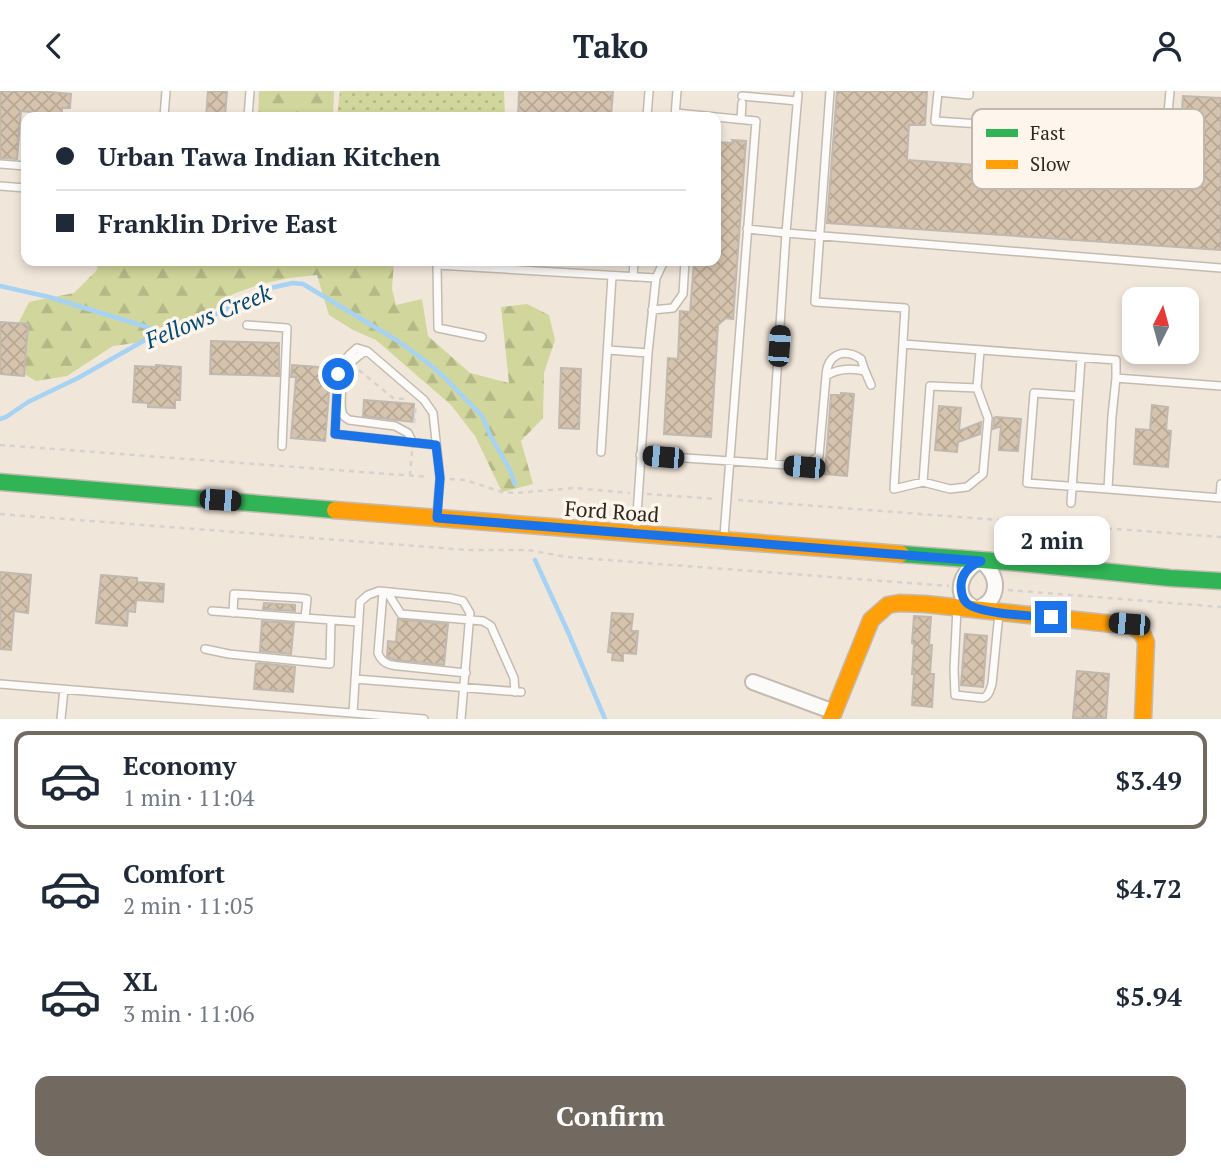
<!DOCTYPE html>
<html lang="en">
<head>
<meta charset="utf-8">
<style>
	:root { --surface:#fff; --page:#f2f2f3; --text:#1f2937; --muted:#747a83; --line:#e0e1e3; --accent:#726a60 }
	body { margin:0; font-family:"PT Serif",serif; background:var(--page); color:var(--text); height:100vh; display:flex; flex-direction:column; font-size:26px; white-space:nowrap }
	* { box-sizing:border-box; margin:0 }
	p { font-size:23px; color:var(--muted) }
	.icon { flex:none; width:38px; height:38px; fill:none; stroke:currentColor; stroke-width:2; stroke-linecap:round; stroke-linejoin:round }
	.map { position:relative; height:628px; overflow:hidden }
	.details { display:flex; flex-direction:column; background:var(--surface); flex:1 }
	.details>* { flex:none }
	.top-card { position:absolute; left:21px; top:21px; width:700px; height:154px; border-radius:14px; box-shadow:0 4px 10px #0003; display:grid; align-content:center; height:154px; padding:0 35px; background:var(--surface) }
	.needle { width:46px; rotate:6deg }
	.buttons { position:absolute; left:1122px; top:196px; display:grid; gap:14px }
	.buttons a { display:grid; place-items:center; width:77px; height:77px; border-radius:14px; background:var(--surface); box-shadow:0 4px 10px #0003; font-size:35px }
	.end { position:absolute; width:32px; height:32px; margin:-16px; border:9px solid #1a73e8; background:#fff; box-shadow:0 0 0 4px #fff }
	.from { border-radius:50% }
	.bubble { position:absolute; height:49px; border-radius:14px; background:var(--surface); box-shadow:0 4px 10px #0003; font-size:23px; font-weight:600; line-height:49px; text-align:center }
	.car { position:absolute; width:21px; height:42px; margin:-21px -10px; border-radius:9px; box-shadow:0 0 5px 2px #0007; background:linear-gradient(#222 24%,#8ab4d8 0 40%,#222 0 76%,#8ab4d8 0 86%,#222 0) }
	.top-card b { display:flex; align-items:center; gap:24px; height:66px; font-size:26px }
	.top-card b+b { border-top:2px solid var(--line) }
	.top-card i { width:18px; height:18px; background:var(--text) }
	ul { padding:12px 0 0; list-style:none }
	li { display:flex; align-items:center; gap:21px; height:98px; margin:0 14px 10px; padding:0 21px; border:4px solid transparent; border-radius:14px }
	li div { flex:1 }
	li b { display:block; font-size:26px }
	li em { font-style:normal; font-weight:600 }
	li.current { border-color:var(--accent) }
	li>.icon { width:63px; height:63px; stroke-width:1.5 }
	.cta { display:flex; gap:14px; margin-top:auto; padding:14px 35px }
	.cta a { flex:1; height:80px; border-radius:14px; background:var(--accent); color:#fff; font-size:28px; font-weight:600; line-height:80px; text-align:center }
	header { display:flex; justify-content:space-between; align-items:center; height:91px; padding:0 35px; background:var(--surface); font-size:32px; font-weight:600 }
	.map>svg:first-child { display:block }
	.green { fill:url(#green-dots) }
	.forest { fill:url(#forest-firs) }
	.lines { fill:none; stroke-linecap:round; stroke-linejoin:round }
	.stream { stroke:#a6d2f4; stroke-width:4.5 }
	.building { fill:url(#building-cross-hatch); stroke:#c1b8af; stroke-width:2 }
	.lane-casing { stroke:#c3bbb1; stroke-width:10 }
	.street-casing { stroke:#c3bbb1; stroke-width:18 }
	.fast-casing { stroke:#c3bbb1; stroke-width:19 }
	.slow-casing { stroke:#c3bbb1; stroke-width:19 }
	.path { stroke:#d6d2cf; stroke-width:2.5; stroke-dasharray:5 5; stroke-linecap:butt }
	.lane { stroke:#fdfbf9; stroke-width:7 }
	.street { stroke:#fdfbf9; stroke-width:14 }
	.fast { stroke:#30b455; stroke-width:16 }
	.slow { stroke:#ff9f0a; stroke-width:16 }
	.route { stroke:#1a73e8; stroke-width:9 }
	.labels { text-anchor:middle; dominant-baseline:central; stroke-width:7; stroke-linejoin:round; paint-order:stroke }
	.street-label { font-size:21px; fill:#2e271e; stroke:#fef6ed }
	.water-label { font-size:23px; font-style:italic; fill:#024b75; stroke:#fef6ed }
	.key { fill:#fef6ed; stroke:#c0b8af; stroke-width:2 }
	.key-label { font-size:19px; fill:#2e271e }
</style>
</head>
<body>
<header><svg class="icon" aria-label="back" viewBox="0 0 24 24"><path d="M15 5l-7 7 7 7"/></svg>Tako<svg class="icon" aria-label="person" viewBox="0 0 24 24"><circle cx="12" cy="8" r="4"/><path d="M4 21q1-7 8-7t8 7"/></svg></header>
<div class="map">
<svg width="1221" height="628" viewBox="0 0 1221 628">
	<defs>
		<pattern id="green-dots" width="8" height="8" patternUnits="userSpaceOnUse" patternTransform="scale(1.75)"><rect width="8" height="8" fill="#d1d69c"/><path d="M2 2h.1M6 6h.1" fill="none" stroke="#b4b886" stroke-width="1.8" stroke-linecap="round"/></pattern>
		<pattern id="forest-firs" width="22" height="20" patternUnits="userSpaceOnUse" patternTransform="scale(1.75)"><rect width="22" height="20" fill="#d1d69c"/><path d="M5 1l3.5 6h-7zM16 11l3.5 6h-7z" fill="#b4b886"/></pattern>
		<pattern id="building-cross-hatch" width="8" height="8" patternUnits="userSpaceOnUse" patternTransform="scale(1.75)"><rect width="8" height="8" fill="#d5c3ad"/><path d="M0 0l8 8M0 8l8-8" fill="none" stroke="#b7a894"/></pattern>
	</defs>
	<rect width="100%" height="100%" fill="#f1e6da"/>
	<path class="green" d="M340,0H504L505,26H337Z"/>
	<path class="forest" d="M259,0H334L333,26H258Z
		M98,170H394L392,198L396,214L422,208L428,245L470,282L509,292L501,216L527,213L549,224L555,249L544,282L543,327L521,350L533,393L502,401L475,345L451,314L376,249L353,239L329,224L317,184L289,187L261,193L233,203L178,248L157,249L113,255L67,285L36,290L19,280L14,241L29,211L74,202L97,179Z"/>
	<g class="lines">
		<path class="stream" d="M0,195L49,206L160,240
			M0,328L6,326L28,311L78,287L161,240L191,235L225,219L261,199L293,192L303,193L398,250L428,272L446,288L482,325L490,344L510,379L515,393
			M535,469L568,541L605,628"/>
	</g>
	<path class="building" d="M0,0H39L71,3L70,17H62V24L21,20L17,68L0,67Z
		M208,0H227L225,26H206Z
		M519,0H613L611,26H518Z
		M837,0H927L925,34H909L907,69L992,75L993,50L1037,53L1075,56L1074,72L1098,73L1097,82L1138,85V77L1178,80L1183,5L1221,7V159L827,132Z
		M732,49L746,50L733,228L726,227L718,234L711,346L664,343L668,267L678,268L680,220L690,221L694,170H716V51L733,52Z
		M0,231L28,233L24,285L0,283Z
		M211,250L279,252V285L210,283Z
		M156,274L181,276L180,309H175V317L148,316V312L133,311L135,275L156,276Z
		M292,274L331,277L325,350L291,347L296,286H291Z
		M561,277L581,278L579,338L559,337Z
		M841,302L854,303L847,385L825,383L831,304H841Z
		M364,309L414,313L413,331L363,325Z
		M1152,314L1168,316L1166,339L1171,340L1168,376L1134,373L1136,338L1150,339Z
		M939,315L961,317L959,340L981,331L980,343L958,351L957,361L935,359Z
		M996,326L1021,328L1018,360L999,359L1001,335L993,338L994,327Z
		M0,481L31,484L28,522L14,520L11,559L0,558Z
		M101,484L137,487V491L164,493L163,511L136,509L135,521L128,520L127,535L96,532Z
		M264,512L295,514V520L263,518Z
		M612,522L633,523L631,540H638L636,563L623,562V570L612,569L613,562L608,561Z
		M914,525L931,526L929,554H932L930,583H934L932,616L912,614L914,583H912L914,553L912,552Z
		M398,528L448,533L444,574L396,569L387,566L388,550L396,551Z
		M262,530L294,532L291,563L260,560Z
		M965,543L987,545L983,596L961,594Z
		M259,572L295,576L293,601L254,598L256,573Z
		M1077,580L1109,583L1106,627H1073Z"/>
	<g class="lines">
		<g class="lane-casing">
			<path id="lane" d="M830,0L815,211L905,217L894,398L923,391L950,398L967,396L983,383L988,327L977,297L980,260
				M969,0V4L938,1L935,30L1166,45L1170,0
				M798,3L786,142L1221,177
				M742,5L797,10
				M676,22L756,30L724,445
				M164,26L166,0
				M248,26L250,0
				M647,26L649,0
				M675,26L677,0
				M741,28L742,12
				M0,73L26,75
				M0,95L26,97
				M747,138L786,142L771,373
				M437,170V174L656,187
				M437,174L438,237L482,246
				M633,186L634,170
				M652,219L673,217L683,203L685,170
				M247,234L287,237L282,355
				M903,253L1116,269V287L1221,295
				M608,259L648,262
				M366,260C359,264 349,272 345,280C342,286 340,314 342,321C343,326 345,326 349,329L395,335L408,342L413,352
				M826,285C827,264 843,256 861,268L865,280
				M1116,287L1112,325L1108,398L1221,407
				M1078,305L1034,302L1027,392L1108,398
				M436,354L335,343L338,283C341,272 348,264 357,257L367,260L424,309L433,322L440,387L437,423
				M601,361L612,185
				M640,364L804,375L819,365L826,285C838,277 851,277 865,280L871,294
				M923,391L930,295L977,297
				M1220,406L1221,393
				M1071,412L1081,268
				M636,438L648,262L656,187L664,170
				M383,501L378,562C382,572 388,574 399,575L466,582
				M387,501L401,523L483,530L491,535L514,587L515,601
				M957,517L954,578L955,604L983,607C989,605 990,599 992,593L999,522
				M212,520L359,531
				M233,522L234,503L300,507L307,508L305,527
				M205,558L229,563L330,573L331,529
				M355,588L521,601
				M0,593L424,628
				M353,622L360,511L368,504L379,500L450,507L463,510L470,522L461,628
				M61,628L64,598"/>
		</g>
		<g class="street-casing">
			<path id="street" d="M981,470C1000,484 1001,510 976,518C973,516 969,514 966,511C953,496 966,476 981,470Z
				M753,591L834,621"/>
		</g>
		<g class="fast-casing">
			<path id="fast" d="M0,391L335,419
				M901,463L1021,472L1170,487L1221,490"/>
		</g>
		<g class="slow-casing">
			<path id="slow" d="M335,419L901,463
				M831,628L871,529L888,514L899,512L925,513L1132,535L1142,542L1146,551L1143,628"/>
		</g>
		<path class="path" d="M359,279L393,307L405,308
			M414,332L416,313
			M0,354L429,386
			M410,385L412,360
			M450,388L465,389L502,401L516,402L574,397L630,402
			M647,403L717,408
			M738,409L1221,446
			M0,423L468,459H528L567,466L949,495
			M1008,499L1221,516"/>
		<use href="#lane" class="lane"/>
		<use href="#street" class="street"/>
		<use href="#fast" class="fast"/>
		<use href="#slow" class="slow"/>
	</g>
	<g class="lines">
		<path class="route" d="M338,283L335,343L436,354L440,387L437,427L981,470C971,474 962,481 961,494C961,498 962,506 965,510C973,523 1033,525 1051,526"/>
	</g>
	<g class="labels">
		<g class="street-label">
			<text transform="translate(612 420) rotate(4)">Ford Road</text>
		</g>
		<g class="water-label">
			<text transform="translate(208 225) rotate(-22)">Fellows Creek</text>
		</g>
	</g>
	<rect x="972" y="18" width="232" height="80" rx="10" class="key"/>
	<rect x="986" y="38" width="32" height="8" fill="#30b455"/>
	<rect x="986" y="69" width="32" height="9" fill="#ff9f0a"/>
	<g class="key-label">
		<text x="1030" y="49">Fast</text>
		<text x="1030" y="80">Slow</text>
	</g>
</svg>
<div class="buttons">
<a><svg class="needle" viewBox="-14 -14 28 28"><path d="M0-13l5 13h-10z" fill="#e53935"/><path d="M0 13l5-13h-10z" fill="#747a83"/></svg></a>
</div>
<i class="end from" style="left:338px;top:283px"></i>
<i class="end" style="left:1051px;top:526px"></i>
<div class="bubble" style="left:994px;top:425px;width:116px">2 min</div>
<i class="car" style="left:779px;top:255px;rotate:4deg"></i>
<i class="car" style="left:663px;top:366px;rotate:275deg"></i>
<i class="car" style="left:804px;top:376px;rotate:275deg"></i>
<i class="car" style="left:220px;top:409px;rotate:94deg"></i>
<i class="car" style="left:1129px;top:533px;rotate:275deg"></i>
<div class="top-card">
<b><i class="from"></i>Urban Tawa Indian Kitchen</b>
<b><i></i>Franklin Drive East</b>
</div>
</div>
<section class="details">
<ul>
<li class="current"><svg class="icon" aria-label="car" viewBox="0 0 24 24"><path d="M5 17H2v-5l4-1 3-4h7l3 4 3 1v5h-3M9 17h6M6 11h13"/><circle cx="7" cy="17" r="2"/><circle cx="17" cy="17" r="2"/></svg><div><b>Economy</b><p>1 min · 11:04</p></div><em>$3.49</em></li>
<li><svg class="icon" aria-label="car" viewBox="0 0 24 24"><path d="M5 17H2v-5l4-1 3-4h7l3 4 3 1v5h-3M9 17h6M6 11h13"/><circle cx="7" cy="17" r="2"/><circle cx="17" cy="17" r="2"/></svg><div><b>Comfort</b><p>2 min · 11:05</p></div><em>$4.72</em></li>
<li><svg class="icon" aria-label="car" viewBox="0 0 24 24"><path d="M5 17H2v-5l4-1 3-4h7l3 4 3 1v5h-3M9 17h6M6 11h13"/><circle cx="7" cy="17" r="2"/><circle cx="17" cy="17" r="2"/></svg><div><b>XL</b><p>3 min · 11:06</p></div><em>$5.94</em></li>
</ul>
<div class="cta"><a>Confirm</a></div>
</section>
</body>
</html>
